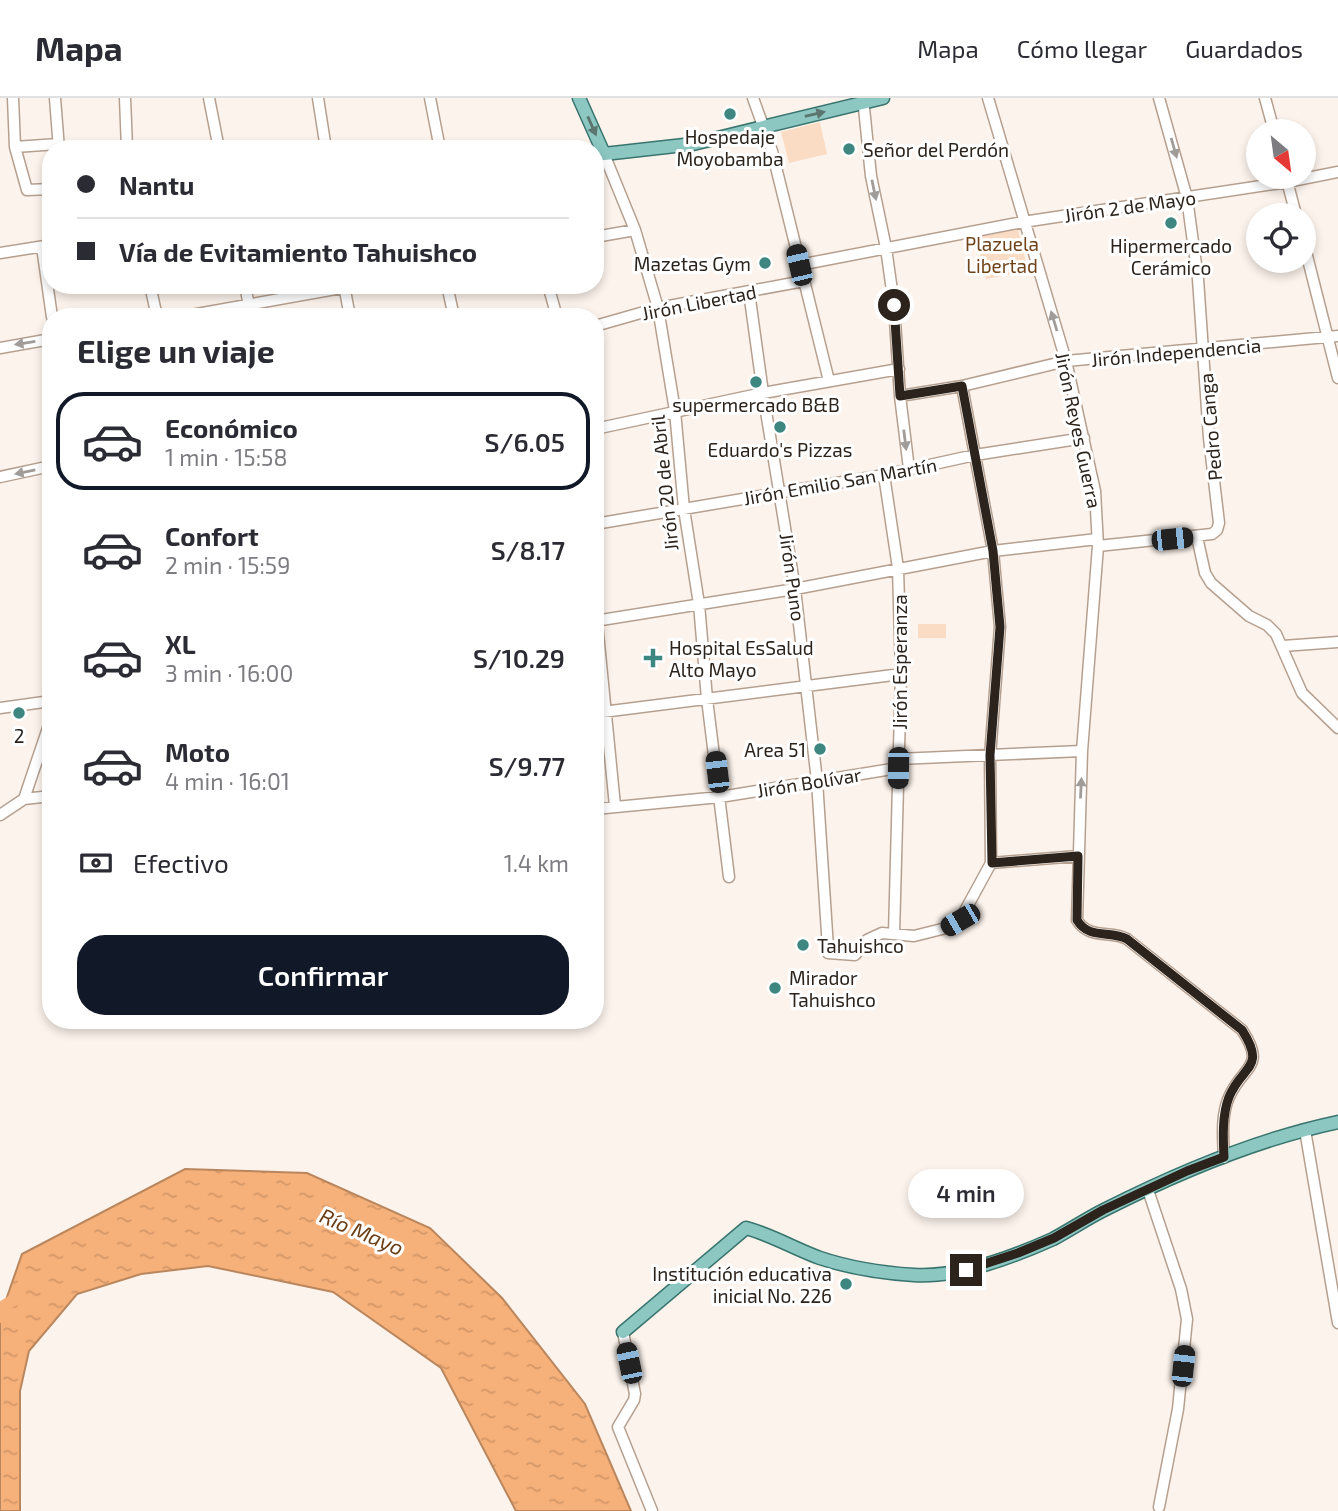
<!DOCTYPE html>
<html lang="es">
<head>
<meta charset="utf-8">
<style>
	:root { --surface:#fff; --page:#f2f2f3; --text:#2b2b33; --muted:#7c7c81; --line:#e1e1e2; --accent:#111827 }
	body { margin:0; font-family:"Exo 2",sans-serif; background:var(--page); color:var(--text); height:100vh; display:flex; flex-direction:column; font-size:26px; white-space:nowrap }
	* { box-sizing:border-box; margin:0 }
	p { font-size:23px; color:var(--muted) }
	.icon { flex:none; width:38px; height:38px; fill:none; stroke:currentColor; stroke-width:2; stroke-linecap:round; stroke-linejoin:round }
	.map { position:relative; flex:1; overflow:hidden }
	.drawer { position:absolute; left:42px; top:210px; width:562px; height:721px; display:flex; flex-direction:column; background:var(--surface); border-radius:28px; box-shadow:0 4px 10px #0003 }
	.drawer>* { flex:none }
	.hud { position:absolute; left:42px; top:42px; width:562px; height:154px; border-radius:28px; box-shadow:0 4px 10px #0003; display:grid; align-content:center; height:154px; padding:0 35px; background:var(--surface) }
	.needle { width:46px; rotate:151deg }
	.buttons { position:absolute; left:1246px; top:21px; display:grid; gap:14px }
	.buttons a { display:grid; place-items:center; width:70px; height:70px; border-radius:50%; background:var(--surface); box-shadow:0 4px 10px #0003; font-size:35px }
	.end { position:absolute; width:32px; height:32px; margin:-16px; border:9px solid #2b231c; background:#fff; box-shadow:0 0 0 4px #fff }
	.from { border-radius:50% }
	.bubble { position:absolute; height:49px; border-radius:24px; background:var(--surface); box-shadow:0 4px 10px #0003; font-size:23px; font-weight:600; line-height:49px; text-align:center }
	.car { position:absolute; width:21px; height:42px; margin:-21px -10px; border-radius:9px; box-shadow:0 0 5px 2px #0007; background:linear-gradient(#222 24%,#8ab4d8 0 40%,#222 0 76%,#8ab4d8 0 86%,#222 0) }
	.hud b { display:flex; align-items:center; gap:24px; height:66px; font-size:26px }
	.hud b+b { border-top:2px solid var(--line) }
	.hud i { width:18px; height:18px; background:var(--text) }
	ul { padding:0; list-style:none }
	li { display:flex; align-items:center; gap:21px; height:98px; margin:0 14px 10px; padding:0 21px; border:4px solid transparent; border-radius:28px }
	li div { flex:1 }
	li b { display:block; font-size:26px }
	li em { font-style:normal; font-weight:600 }
	li.selected { border-color:var(--accent) }
	li>.icon { width:63px; height:63px; stroke-width:1.5 }
	h2 { padding:0 35px; font-size:32px; line-height:84px }
	.pay { display:flex; align-items:center; gap:18px; height:77px; padding:0 35px; font-size:26px }
	.pay p { margin-inline-start:auto }
	.cta { display:flex; gap:14px; margin-top:auto; padding:14px 35px }
	.cta a { flex:1; height:80px; border-radius:28px; background:var(--accent); color:#fff; font-size:28px; font-weight:600; line-height:80px; text-align:center }
	header { display:flex; align-items:center; gap:42px; box-sizing:border-box; height:98px; padding:0 35px; background:var(--surface); border-bottom:2px solid var(--line) }
	header strong { font-size:33px }
	nav { display:flex; gap:38px; margin-inline-start:auto; font-size:24px }
	.map>svg:first-child { display:block }
	.park { fill:#fadbc4 }
	.water { fill:url(#water-ripples); stroke:#b9865d; stroke-width:2 }
	.lines { fill:none; stroke-linecap:round; stroke-linejoin:round }
	.river { stroke:#f6b079; stroke-width:12 }
	.minor-casing { stroke:#b5a090; stroke-width:13 }
	.major-casing { stroke:#39756e; stroke-width:15 }
	.minor { stroke:#fff; stroke-width:10 }
	.major { stroke:#8cc7c2; stroke-width:12 }
	.oneway { fill:#5c756f }
	.oneway2 { fill:#a09c99 }
	.route { stroke:#2b231c; stroke-width:9 }
	.poi-dot { fill:#3e8680; stroke:#fff; stroke-width:2.5 }
	.labels { text-anchor:middle; dominant-baseline:central; stroke-width:6; stroke-linejoin:round; paint-order:stroke }
	.poi-label { font-size:19px; fill:#2b231c; stroke:#fff }
	.street-label { font-size:19px; fill:#2b231c; stroke:#fff }
	.park-label { font-size:19px; fill:#6f4219; stroke:#fff }
	.water-label { font-size:21px; font-style:italic; fill:#6b3e15; stroke:#fff }
</style>
</head>
<body>
<header>
<strong>Mapa</strong>
<nav><a>Mapa</a><a>Cómo llegar</a><a>Guardados</a></nav>
</header>
<div class="map">
<svg width="1338" height="1413" viewBox="0 0 1338 1413">
	<defs>
		<pattern id="water-ripples" width="26" height="14" patternUnits="userSpaceOnUse" patternTransform="scale(1.75)"><rect width="26" height="14" fill="#f6b079"/><path d="M2 4q2-2 4 0t4 0M15 11q2-2 4 0t4 0" fill="none" stroke="#d39768"/></pattern>
	</defs>
	<rect width="100%" height="100%" fill="#fcf3ec"/>
	<path class="park" d="M820,24L827,56L789,65L781,34Z
		M1018,131L1028,173L986,181L976,139Z
		M918,526H946V540H918Z"/>
	<path class="water" d="M185,1071L307,1075L430,1130L502,1200L585,1306L631,1413H516L441,1270L333,1194L208,1168L141,1176L77,1196L29,1253L20,1293V1413H0V1219L22,1156Z"/>
	<g class="lines">
		<path class="river" d="M0,1219L1,1210L16,1200"/>
		<g class="minor-casing">
			<path id="minor" d="M13,0L15,49L27,92L51,91
				M55,0L59,51
				M125,0L127,51
				M209,0L219,51
				M318,0L326,51
				M430,0L440,51
				M753,0L772,53L829,283
				M863,0L871,78L886,150L894,207L900,298L909,371
				M988,0L1066,263L1095,393L1098,448L1082,653L1077,822C1089,842 1111,832 1127,841L1242,932C1267,970 1243,967 1229,999C1221,1017 1223,1040 1224,1060
				M1265,0L1274,33
				M15,49L58,46
				M595,57L604,56L635,132L658,210L675,313L684,411L699,506L707,601L729,779
				M1286,79L1296,117
				M595,139L635,132
				M1304,146L1338,280
				M42,149L52,219
				M0,155L51,147
				M799,167L1023,124L1287,84L1338,74
				M150,187L157,219
				M245,187L251,219
				M344,187L350,219
				M447,187L454,219
				M548,187L557,219
				M749,194L763,295L795,491L817,683L828,850
				M180,219L358,187
				M595,228L658,210L804,183
				M0,250L51,241
				M900,298L962,288L1066,263L1338,238
				M595,331L763,295L899,271
				M884,377L898,470L901,576L894,836
				M0,379L51,368
				M595,426L884,377L975,357L1084,340
				M1197,439L1205,475L1211,485L1249,518L1267,527L1276,536L1302,595L1338,630
				M1098,448L1212,436L1217,432L1219,425L1209,340L1198,181L1187,100L1159,0
				M595,505L615,708
				M595,523L795,491L993,453L1097,441
				M1283,548L1338,544
				M0,610L51,603
				M595,615L901,576
				M898,661L1082,653
				M24,701L51,621
				M595,711L720,699L898,670
				M0,717L24,701L51,698
				M991,765L1078,758
				M828,855L855,857L867,842L882,835L914,838L946,830L960,822L991,765L990,658L1000,529L993,453L962,288
				M1305,1032L1338,1225
				M1148,1092L1181,1191L1187,1221L1178,1311L1159,1409
				M623,1234L635,1296L634,1302L618,1329L652,1413"/>
		</g>
		<g class="major-casing">
			<path id="major" d="M579,0L604,56L693,46L883,0
				M623,1234L746,1130C772,1137 795,1151 820,1160C850,1170 883,1175 914,1177C959,1180 1013,1159 1053,1141C1070,1132 1086,1121 1104,1112C1177,1075 1257,1041 1338,1024"/>
		</g>
		<use href="#minor" class="minor"/>
		<use href="#major" class="major"/>
	</g>
	<defs><path id="oneway-solid" d="M-6-.8H1V-3.2L6.5 0L1 3.2V.8H-6Z" transform="scale(1.75)"/></defs>
	<g class="oneway">
		<use href="#oneway-solid" transform="translate(815 16) rotate(-13)"/>
		<use href="#oneway-solid" transform="translate(592 28) rotate(66)"/>
	</g>
	<g class="oneway2">
		<use href="#oneway-solid" transform="translate(1174 50) rotate(74)"/>
		<use href="#oneway-solid" transform="translate(874 92) rotate(78)"/>
		<use href="#oneway-solid" transform="translate(1054 223) rotate(-107)"/>
		<use href="#oneway-solid" transform="translate(25 245) rotate(171)"/>
		<use href="#oneway-solid" transform="translate(905 342) rotate(83)"/>
		<use href="#oneway-solid" transform="translate(25 374) rotate(168)"/>
		<use href="#oneway-solid" transform="translate(1081 690) rotate(-87)"/>
	</g>
	<g class="lines">
		<path class="route" d="M894,207L900,298L962,288L993,453L1000,529L990,657L992,765L1078,758L1077,822C1089,842 1110,832 1127,841L1242,932C1267,971 1242,967 1229,999C1222,1017 1223,1040 1224,1059L1187,1073L1103,1112L1054,1140L1018,1155L966,1172"/>
	</g>
	<g class="poi-dot">
		<circle cx="730" cy="16" r="7"/>
		<circle cx="849" cy="51" r="7"/>
		<circle cx="1171" cy="125" r="7"/>
		<circle cx="765" cy="165" r="7"/>
		<circle cx="756" cy="284" r="7"/>
		<circle cx="780" cy="329" r="7"/>
		<path d="M649.5 549.5h7v7h7v7h-7v7h-7v-7h-7v-7h7z"/>
		<circle cx="19" cy="615" r="7"/>
		<circle cx="820" cy="651" r="7"/>
		<circle cx="803" cy="847" r="7"/>
		<circle cx="775" cy="890" r="7"/>
		<circle cx="846" cy="1186" r="7"/>
	</g>
	<g class="labels">
		<g class="poi-label">
			<text x="730" y="38">Hospedaje<tspan x="730" dy="22">Moyobamba</tspan></text>
			<text x="863" y="51" text-anchor="start">Señor del Perdón</text>
			<text x="1171" y="147">Hipermercado<tspan x="1171" dy="22">Cerámico</tspan></text>
			<text x="751" y="165" text-anchor="end">Mazetas Gym</text>
			<text x="756" y="306">supermercado B&amp;B</text>
			<text x="780" y="351">Eduardo's Pizzas</text>
			<text x="669" y="549" text-anchor="start">Hospital EsSalud<tspan x="669" dy="22">Alto Mayo</tspan></text>
			<text x="19" y="637">2</text>
			<text x="806" y="651" text-anchor="end">Area 51</text>
			<text x="817" y="847" text-anchor="start">Tahuishco</text>
			<text x="789" y="879" text-anchor="start">Mirador<tspan x="789" dy="22">Tahuishco</tspan></text>
			<text x="832" y="1175" text-anchor="end">Institución educativa<tspan x="832" dy="22">inicial No. 226</tspan></text>
		</g>
		<g class="street-label">
			<text transform="translate(1130 108) rotate(-8)">Jirón 2 de Mayo</text>
			<text transform="translate(699 204) rotate(-11)">Jirón Libertad</text>
			<text transform="translate(1176 254) rotate(-5)">Jirón Independencia</text>
			<text transform="translate(1210 329) rotate(-95)">Pedro Canga</text>
			<text transform="translate(1079 332) rotate(78)">Jirón Reyes Guerra</text>
			<text transform="translate(840 383) rotate(-10)">Jirón Emilio San Martín</text>
			<text transform="translate(664 385) rotate(-96)">Jirón 20 de Abril</text>
			<text transform="translate(793 479) rotate(82)">Jirón Puno</text>
			<text transform="translate(899 564) rotate(-90)">Jirón Esperanza</text>
			<text transform="translate(809 684) rotate(-9)">Jirón Bolívar</text>
		</g>
		<g class="park-label">
			<text x="1002" y="145">Plazuela<tspan x="1002" dy="22">Libertad</tspan></text>
		</g>
		<g class="water-label">
			<text transform="translate(362 1133) rotate(23)">Río Mayo</text>
		</g>
	</g>
</svg>
<div class="buttons">
<a><svg class="needle" viewBox="-14 -14 28 28"><path d="M0-13l5 13h-10z" fill="#e53935"/><path d="M0 13l5-13h-10z" fill="#7c7c81"/></svg></a>
<a><svg class="icon" aria-label="locate" viewBox="0 0 24 24"><circle cx="12" cy="12" r="6"/><path d="M12 2v4M12 18v4M2 12h4M18 12h4"/></svg></a>
</div>
<i class="end from" style="left:894px;top:207px"></i>
<i class="end" style="left:966px;top:1172px"></i>
<div class="bubble" style="left:908px;top:1071px;width:116px">4 min</div>
<i class="car" style="left:799px;top:167px;rotate:347deg"></i>
<i class="car" style="left:1172px;top:441px;rotate:84deg"></i>
<i class="car" style="left:898px;top:670px;rotate:181deg"></i>
<i class="car" style="left:717px;top:674px;rotate:353deg"></i>
<i class="car" style="left:960px;top:822px;rotate:240deg"></i>
<i class="car" style="left:629px;top:1265px;rotate:348deg"></i>
<i class="car" style="left:1183px;top:1268px;rotate:6deg"></i>
<div class="hud">
<b><i class="from"></i>Nantu</b>
<b><i></i>Vía de Evitamiento Tahuishco</b>
</div>
<section class="drawer">
<h2>Elige un viaje</h2>
<ul>
<li class="selected"><svg class="icon" aria-label="car" viewBox="0 0 24 24"><path d="M5 17H2v-5l4-1 3-4h7l3 4 3 1v5h-3M9 17h6M6 11h13"/><circle cx="7" cy="17" r="2"/><circle cx="17" cy="17" r="2"/></svg><div><b>Económico</b><p>1 min · 15:58</p></div><em>S/6.05</em></li>
<li><svg class="icon" aria-label="car" viewBox="0 0 24 24"><path d="M5 17H2v-5l4-1 3-4h7l3 4 3 1v5h-3M9 17h6M6 11h13"/><circle cx="7" cy="17" r="2"/><circle cx="17" cy="17" r="2"/></svg><div><b>Confort</b><p>2 min · 15:59</p></div><em>S/8.17</em></li>
<li><svg class="icon" aria-label="car" viewBox="0 0 24 24"><path d="M5 17H2v-5l4-1 3-4h7l3 4 3 1v5h-3M9 17h6M6 11h13"/><circle cx="7" cy="17" r="2"/><circle cx="17" cy="17" r="2"/></svg><div><b>XL</b><p>3 min · 16:00</p></div><em>S/10.29</em></li>
<li><svg class="icon" aria-label="car" viewBox="0 0 24 24"><path d="M5 17H2v-5l4-1 3-4h7l3 4 3 1v5h-3M9 17h6M6 11h13"/><circle cx="7" cy="17" r="2"/><circle cx="17" cy="17" r="2"/></svg><div><b>Moto</b><p>4 min · 16:01</p></div><em>S/9.77</em></li>
</ul>
<div class="pay"><svg class="icon" aria-label="cash" viewBox="0 0 24 24"><path d="M3 7h18v10H3z"/><circle cx="12" cy="12" r="2"/></svg>Efectivo<p>1.4 km</p></div>
<div class="cta"><a>Confirmar</a></div>
</section>
</div>
</body>
</html>
